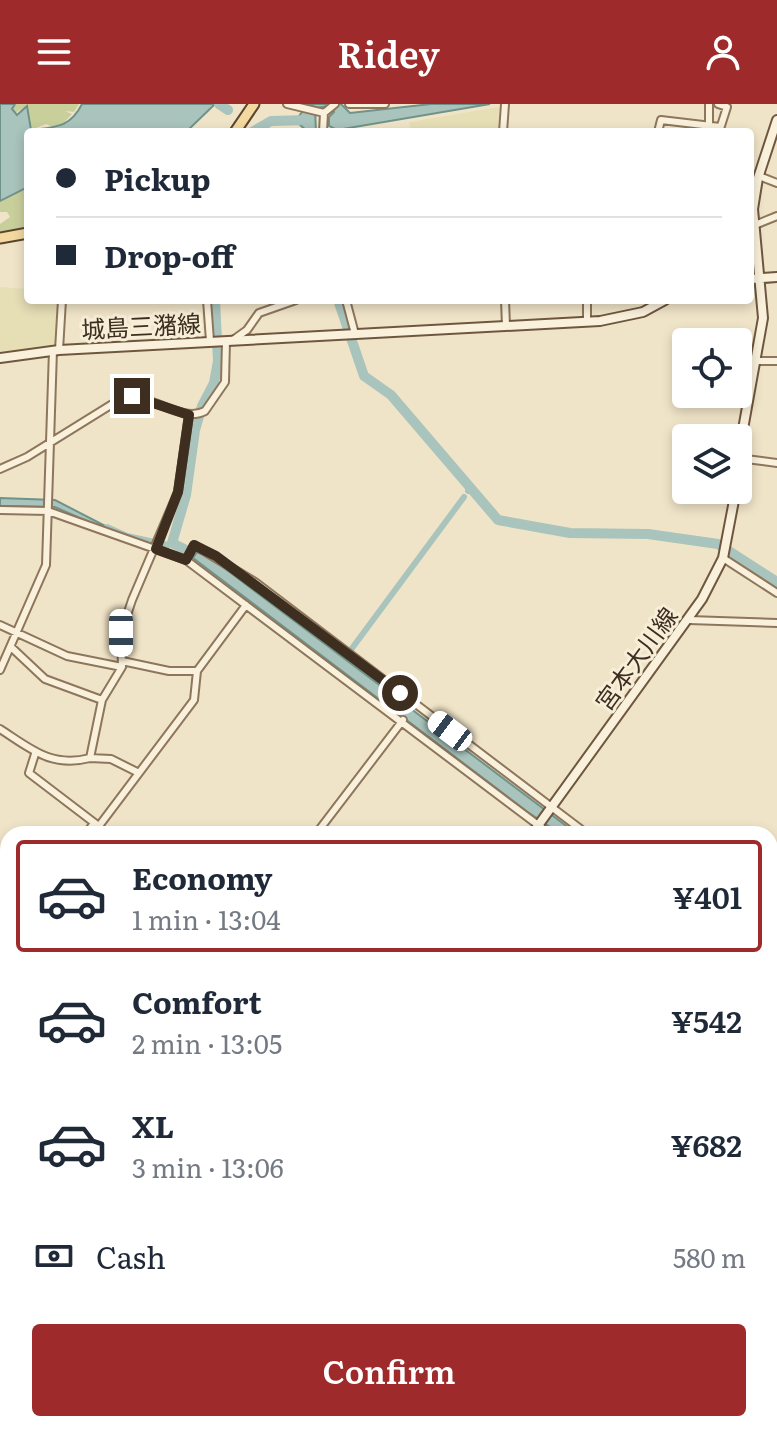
<!DOCTYPE html>
<html lang="en">
<head>
<meta charset="utf-8">
<style>
	:root { --surface:#fff; --page:#f6f6f7; --text:#1f2937; --muted:#747a83; --line:#e0e1e3; --accent:#9e2a2b }
	body { margin:0; font-family:Literata,"Noto Sans JP",serif; background:var(--page); color:var(--text); height:100vh; display:flex; flex-direction:column; font-size:30px; white-space:nowrap }
	* { box-sizing:border-box; margin:0 }
	p { font-size:26px; color:var(--muted) }
	.icon { flex:none; width:44px; height:44px; fill:none; stroke:currentColor; stroke-width:2; stroke-linecap:round; stroke-linejoin:round }
	.map { position:relative; flex:1; overflow:hidden }
	.details { position:absolute; left:0px; top:722px; width:778px; height:606px; display:flex; flex-direction:column; background:var(--surface); border-radius:24px 24px 0 0; box-shadow:0 4px 12px #0003 }
	.details>* { flex:none }
	.guide { position:absolute; left:24px; top:24px; width:730px; height:176px; border-radius:8px; box-shadow:0 4px 12px #0003; display:grid; align-content:center; height:176px; padding:0 32px; background:var(--surface) }
	.controls { position:absolute; left:672px; top:224px; display:grid; gap:16px }
	.controls a { display:grid; place-items:center; width:80px; height:80px; border-radius:8px; background:var(--surface); box-shadow:0 4px 12px #0003; font-size:40px }
	.end { position:absolute; width:36px; height:36px; margin:-18px; border:10px solid #3d2e20; background:#fff; box-shadow:0 0 0 4px #fff }
	.from { border-radius:50% }
	.car { position:absolute; width:24px; height:48px; margin:-24px -12px; border-radius:10px; box-shadow:0 0 6px 2px #0007; background:linear-gradient(#fff 24%,#345 0 40%,#fff 0 76%,#345 0 86%,#fff 0) }
	.guide b { display:flex; align-items:center; gap:28px; height:76px; font-size:30px }
	.guide b+b { border-top:2px solid var(--line) }
	.guide i { width:20px; height:20px; background:var(--text) }
	ul { padding:14px 0 0; list-style:none }
	li { display:flex; align-items:center; gap:24px; height:112px; margin:0 16px 12px; padding:0 16px; border:4px solid transparent; border-radius:8px }
	li div { flex:1 }
	li b { display:block; font-size:30px }
	li em { font-style:normal; font-weight:600 }
	li.current { border-color:var(--accent) }
	li>.icon { width:72px; height:72px; stroke-width:1.5 }
	.pay { display:flex; align-items:center; gap:20px; height:88px; padding:0 32px; font-size:30px }
	.pay p { margin-inline-start:auto }
	.action { display:flex; gap:16px; margin-top:auto; padding:16px 32px }
	.action a { flex:1; height:92px; border-radius:8px; background:var(--accent); color:#fff; font-size:32px; font-weight:600; line-height:92px; text-align:center }
	header { display:flex; justify-content:space-between; align-items:center; height:104px; padding:0 32px; background:var(--accent); color:#fff; font-size:36px; font-weight:600 }
	.map>svg:first-child { display:block }
	.farmland { fill:#e6deb5 }
	.green { fill:#c9cf9b }
	.water { fill:#a9c4bc; stroke:#6f938a; stroke-width:2 }
	.lines { fill:none; stroke-linecap:round; stroke-linejoin:round }
	.canal { stroke:#a9c4bc; stroke-width:6 }
	.river { stroke:#a9c4bc; stroke-width:10 }
	.minor-casing { stroke:#8d765c; stroke-width:10 }
	.secondary-casing { stroke:#6f573f; stroke-width:12 }
	.primary-casing { stroke:#5b4430; stroke-width:13 }
	.minor { stroke:#faf1dc; stroke-width:6 }
	.secondary { stroke:#faf1dc; stroke-width:8 }
	.primary { stroke:#f3d9a0; stroke-width:9 }
	.route { stroke:#3d2e20; stroke-width:10 }
	.labels { text-anchor:middle; dominant-baseline:central; stroke-width:6; stroke-linejoin:round; paint-order:stroke }
	.street-label { font-size:24px; fill:#3d2e20; stroke:#f7eed8 }
</style>
</head>
<body>
<header><svg class="icon" aria-label="menu" viewBox="0 0 24 24"><path d="M4 6h16M4 12h16M4 18h16"/></svg>Ridey<svg class="icon" aria-label="person" viewBox="0 0 24 24"><circle cx="12" cy="8" r="4"/><path d="M4 21q1-7 8-7t8 7"/></svg></header>
<div class="map">
<svg width="777" height="1327" viewBox="0 0 777 1327">
	<rect width="100%" height="100%" fill="#f0e4c8"/>
	<path class="farmland" d="M499,3L498,28H411L409,18Z
		M0,183L28,185V196H59L56,240L0,248Z
		M777,1276V1327H701L700,1320H770V1280Z"/>
	<path class="green" d="M0,0H79L74,8L65,7L72,10L58,25L46,20L31,26L27,2L0,18Z
		M28,83V125L0,130V120L10,113L7,108H0V97Z"/>
	<path class="water" d="M0,0H15L12,5L17,11L27,2L31,26C55,23 70,24 82,0H215L186,28H28V83L0,97Z
		M296,0H341L350,9L431,0H490L337,26L329,22V13L334,8L328,2L315,4L316,28H308L299,20V12L306,3Z
		M0,394L55,396L113,426L109,427L55,403L0,402Z
		M197,448L211,454L577,730H561L529,709L193,454Z"/>
	<g class="lines">
		<path class="canal" d="M468,387L471,384
			M107,423L127,432L168,441L172,439
			M350,547L464,393"/>
		<path class="river" d="M219,0L228,6
			M252,28L271,17L309,16
			M338,196L364,272L391,291L498,416L570,429L648,430L718,440L777,478
			M188,447L172,439L186,391L195,326L202,302L214,279L218,257L215,196"/>
		<g class="minor-casing">
			<path id="minor" d="M287,0L324,9L323,28
				M349,0H385
				M709,0V21
				M718,0L727,3L719,28
				M324,9L335,0
				M503,28L505,0
				M658,28L661,16L720,23
				M759,72L777,79
				M750,123L777,112
				M207,196L210,237
				M346,196L355,230
				M505,196L506,222
				M587,217V196
				M233,236L247,226L259,209L296,196
				M59,246L62,196
				M755,257H777
				M738,354L777,359
				M0,365L27,353L122,294C149,287 181,320 205,307L225,278L226,237
				M0,406L48,407L186,456L550,730
				M723,454L777,489
				M186,456L194,441L255,478L587,730
				M689,516L777,519
				M0,521L67,552L122,563
				M11,543L45,575L102,596
				M122,557L169,567H197
				M0,566L46,461L53,246
				M0,625C31,645 51,664 90,654L102,596L122,563L121,529L132,496L178,388L189,311
				M35,650L29,669L109,730
				M90,654L111,655L139,669
				M99,722L194,596L197,567L246,501
				M86,730L94,719
				M316,730L403,616
				M0,845L8,834
				M770,867L777,873
				M770,896L777,901
				M0,1024L8,1029
				M0,1171L8,1160
				M770,1229L777,1234
				M432,1320L441,1327
				M546,1320L561,1327
				M472,1327L483,1320"/>
		</g>
		<g class="secondary-casing">
			<path id="secondary" d="M750,175L777,173
				M0,254L59,246L600,217L643,208L665,196
				M738,353L763,214L753,105L758,74L777,16
				M532,730L702,495L723,454L736,386
				M770,1275L777,1271
				M119,1327L124,1320
				M680,1327L692,1320"/>
		</g>
		<g class="primary-casing">
			<path id="primary" d="M235,28L254,0
				M0,134L28,129"/>
		</g>
		<use href="#minor" class="minor"/>
		<use href="#secondary" class="secondary"/>
		<use href="#primary" class="primary"/>
	</g>
	<g class="lines">
		<path class="route" d="M132,292L189,311L178,388L156,445L186,456L194,441L216,452L400,589"/>
	</g>
	<g class="labels">
		<g class="street-label">
			<text transform="translate(141 221) rotate(-3)">城島三潴線</text>
			<text transform="translate(635 554) rotate(-54)">宮本大川線</text>
		</g>
	</g>
</svg>
<div class="controls">
<a><svg class="icon" aria-label="locate" viewBox="0 0 24 24"><circle cx="12" cy="12" r="6"/><path d="M12 2v4M12 18v4M2 12h4M18 12h4"/></svg></a>
<a><svg class="icon" aria-label="layers" viewBox="0 0 24 24"><path d="M12 4l9 5-9 5-9-5zM3 14l9 5 9-5"/></svg></a>
</div>
<i class="end from" style="left:400px;top:589px"></i>
<i class="end" style="left:132px;top:292px"></i>
<i class="car" style="left:121px;top:529px;rotate:180deg"></i>
<i class="car" style="left:450px;top:627px;rotate:307deg"></i>
<div class="guide">
<b><i class="from"></i>Pickup</b>
<b><i></i>Drop-off</b>
</div>
<section class="details">
<ul>
<li class="current"><svg class="icon" aria-label="car" viewBox="0 0 24 24"><path d="M5 17H2v-5l4-1 3-4h7l3 4 3 1v5h-3M9 17h6M6 11h13"/><circle cx="7" cy="17" r="2"/><circle cx="17" cy="17" r="2"/></svg><div><b>Economy</b><p>1 min · 13:04</p></div><em>¥401</em></li>
<li><svg class="icon" aria-label="car" viewBox="0 0 24 24"><path d="M5 17H2v-5l4-1 3-4h7l3 4 3 1v5h-3M9 17h6M6 11h13"/><circle cx="7" cy="17" r="2"/><circle cx="17" cy="17" r="2"/></svg><div><b>Comfort</b><p>2 min · 13:05</p></div><em>¥542</em></li>
<li><svg class="icon" aria-label="car" viewBox="0 0 24 24"><path d="M5 17H2v-5l4-1 3-4h7l3 4 3 1v5h-3M9 17h6M6 11h13"/><circle cx="7" cy="17" r="2"/><circle cx="17" cy="17" r="2"/></svg><div><b>XL</b><p>3 min · 13:06</p></div><em>¥682</em></li>
</ul>
<div class="pay"><svg class="icon" aria-label="cash" viewBox="0 0 24 24"><path d="M3 7h18v10H3z"/><circle cx="12" cy="12" r="2"/></svg>Cash<p>580 m</p></div>
<div class="action"><a>Confirm</a></div>
</section>
</div>
</body>
</html>
